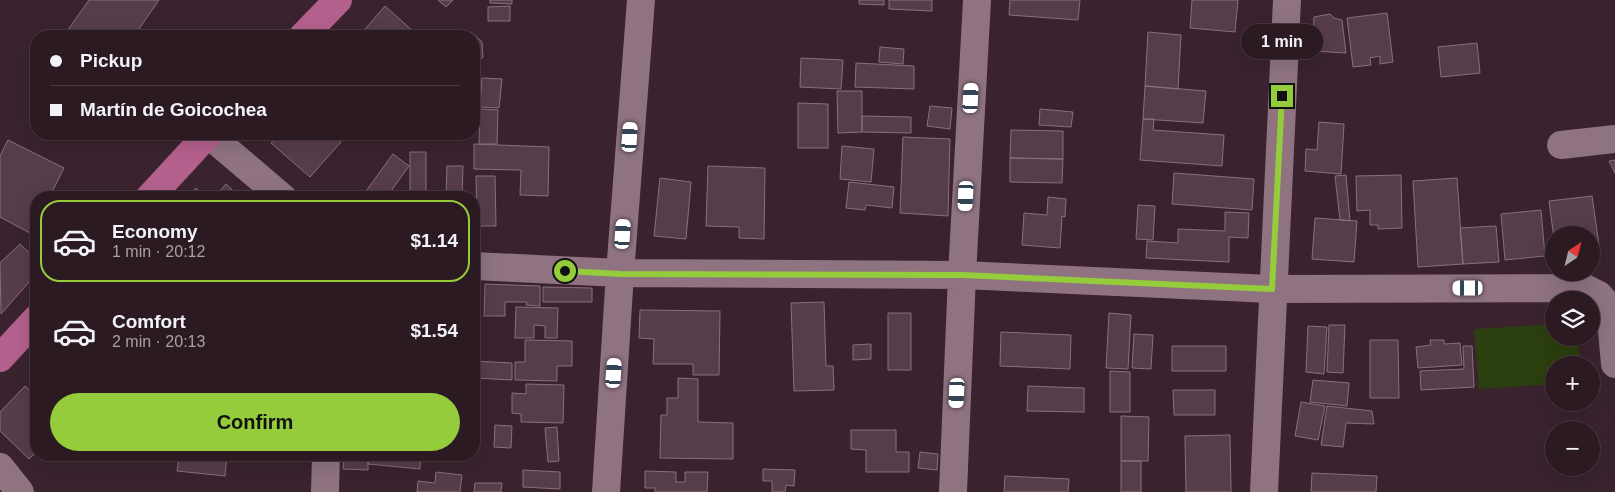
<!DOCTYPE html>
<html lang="en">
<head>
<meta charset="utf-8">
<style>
	:root { --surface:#2c1a22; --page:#34232a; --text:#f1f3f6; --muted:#a6a1a5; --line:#483840; --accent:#95cc3b }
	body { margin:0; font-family:Arial,sans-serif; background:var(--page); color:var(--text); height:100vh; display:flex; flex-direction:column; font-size:19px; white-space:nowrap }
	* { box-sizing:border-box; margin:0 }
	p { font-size:16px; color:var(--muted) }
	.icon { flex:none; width:28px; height:28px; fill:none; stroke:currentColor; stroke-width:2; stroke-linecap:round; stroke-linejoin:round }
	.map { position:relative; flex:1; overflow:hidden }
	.side { position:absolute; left:30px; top:191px; width:450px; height:270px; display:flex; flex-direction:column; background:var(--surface); border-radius:20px; box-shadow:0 5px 20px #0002,0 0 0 1px var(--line) }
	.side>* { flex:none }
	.hud { position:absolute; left:30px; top:30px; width:450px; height:110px; border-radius:20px; box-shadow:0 5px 20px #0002,0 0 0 1px var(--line); display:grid; align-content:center; height:110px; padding:0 20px; background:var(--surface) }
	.needle { width:32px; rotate:35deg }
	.tools { position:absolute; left:1545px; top:226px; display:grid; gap:10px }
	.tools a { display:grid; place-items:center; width:55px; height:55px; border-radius:50%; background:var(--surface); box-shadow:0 5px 20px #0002,0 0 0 1px var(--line); font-size:25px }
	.end { position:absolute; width:22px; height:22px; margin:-11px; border:6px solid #95cc3b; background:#111; box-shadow:0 0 0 2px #111 }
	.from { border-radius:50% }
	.bubble { position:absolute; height:35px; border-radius:18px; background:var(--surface); box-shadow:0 5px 20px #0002,0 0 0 1px var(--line); font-size:16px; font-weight:600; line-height:35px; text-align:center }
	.car { position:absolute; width:15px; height:30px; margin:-15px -8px; border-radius:6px; box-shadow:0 0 4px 1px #0007; background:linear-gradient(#fff 24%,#345 0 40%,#fff 0 76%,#345 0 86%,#fff 0) }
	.hud b { display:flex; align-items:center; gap:18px; height:48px; font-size:19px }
	.hud b+b { border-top:1px solid var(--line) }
	.hud i { width:12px; height:12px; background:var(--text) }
	ul { padding:9px 0 0; list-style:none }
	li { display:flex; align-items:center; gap:15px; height:82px; margin:0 10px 8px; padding:0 10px; border:2px solid transparent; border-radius:20px }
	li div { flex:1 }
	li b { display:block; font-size:19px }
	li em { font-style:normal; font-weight:600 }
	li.on { border-color:var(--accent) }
	li>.icon { width:45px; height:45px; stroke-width:1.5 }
	.cta { display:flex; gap:10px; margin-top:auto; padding:10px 20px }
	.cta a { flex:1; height:58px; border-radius:30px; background:var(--accent); color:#111; font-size:20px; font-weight:600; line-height:58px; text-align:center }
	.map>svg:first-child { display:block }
	.green { fill:#2c3f0e }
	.building { fill:#563d49; stroke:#8b6f7c }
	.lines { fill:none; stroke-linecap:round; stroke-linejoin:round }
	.minor { stroke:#8f7380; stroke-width:28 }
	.major { stroke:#b4608d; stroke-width:28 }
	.route { stroke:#95cc3b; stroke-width:6 }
</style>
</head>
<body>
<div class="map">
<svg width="1615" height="492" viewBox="0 0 1615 492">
	<rect width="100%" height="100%" fill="#3a232e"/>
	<path class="green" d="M1554,324V338H1578L1580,365H1554V384L1479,389L1474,329Z"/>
	<path class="building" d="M89,0H159L134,36H68L65,34Z
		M438,0H453L446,7Z
		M490,0H512V4L490,3Z
		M859,0H884V5L859,4Z
		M889,0H932V11L889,9Z
		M1010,0H1080L1078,20L1009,15Z
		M1192,0H1238L1235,32L1190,28Z
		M385,6L414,32L410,36H364L361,34Z
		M510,6V21H488V7Z
		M1387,13L1393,62L1380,64V56L1370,58L1371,65L1353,67L1347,18Z
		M1330,14L1334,18L1342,20L1346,53L1312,51L1314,17Z
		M471,32L482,42L483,57L479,61L474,57V36H467Z
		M1148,32L1181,35L1178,89L1145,86Z
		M1477,43L1480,73L1441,77L1438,47Z
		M880,47L904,49L903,64L879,62Z
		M801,58L843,60L841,89L800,87Z
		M856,63L914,66V89L855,87Z
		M482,78L502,79L499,108L480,107Z
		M1145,86L1206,91L1203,123L1143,119Z
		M837,91H862V132L838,133Z
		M798,103L828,104V148H798Z
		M930,106L952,108L950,129L927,126Z
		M480,109L498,110L497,144H479Z
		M1040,109L1073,112L1071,127L1039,125Z
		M862,116L911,117V133L862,132Z
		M1143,119H1154L1153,130L1224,135L1222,166L1140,160Z
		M1319,122L1344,124L1341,174L1305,171L1306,149L1317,150Z
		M1011,130L1063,131V159L1010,158Z
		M279,134H332L341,142L310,177L271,143Z
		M903,137L950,139L948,216L900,213Z
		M8,140L64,168L49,198H36V221L30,233L0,217V156Z
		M474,144L549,147L548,196L520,195L521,170L474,169Z
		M842,146L874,149L871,182L840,179Z
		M410,152H426V193H410Z
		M393,154L409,166L386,198H361Z
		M1010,158L1063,159L1062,183L1010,182Z
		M1615,160V173L1609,161Z
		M447,166H463L462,197L446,196Z
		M708,166L765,168L764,239L739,238V227L706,226Z
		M1174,173L1254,179L1252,210L1172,204Z
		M1346,175L1350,221L1340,220L1335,176Z
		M1401,175L1402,228L1378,229V225H1370V210L1357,211L1356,176Z
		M476,176H495L496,226H477Z
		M660,178L691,182L686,239L654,236Z
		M1457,178L1463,264L1418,267L1413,181Z
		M849,182L894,187L892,208L866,205L865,210L846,208Z
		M226,184L241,198H214Z
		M196,188L207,198H187Z
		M1592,196L1599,245L1591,246V235H1554V239L1549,201Z
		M1048,197L1066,199L1065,217L1062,216L1060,248L1022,245L1024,213L1047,215Z
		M1138,205L1155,206L1153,240L1136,239Z
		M1541,210L1545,256L1505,260L1501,214Z
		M1225,212L1249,213L1248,238L1229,237V262L1146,258L1147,241L1178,243V229L1225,231Z
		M1315,218L1357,221L1354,262L1312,259Z
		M1496,226L1499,262L1463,264L1460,228Z
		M20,244L36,259V274L1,314L0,263Z
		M485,284L540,286V306L526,305L527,302H505V316H484Z
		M543,287L592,288V302H543Z
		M824,302L826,366H833L834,390L794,391L791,303Z
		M516,307L558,308L557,338H545V326L534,325V338H515Z
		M640,310L720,311L719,375H693V364H653L654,339L639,338Z
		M888,313H911V370H888Z
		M1109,313L1131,315L1128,369L1106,368Z
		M1329,325H1345L1343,373L1327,372Z
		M1308,326L1327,327L1324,374L1306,372Z
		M1001,332L1071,335L1070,369L1000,366Z
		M1134,334L1153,335L1151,369L1132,368Z
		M525,340L572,341V366H557V381L515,380V362H525Z
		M1370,340H1398L1399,398H1370Z
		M1430,340H1444V344L1460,343L1462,365L1418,368L1416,347L1431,345Z
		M871,344V359L853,360V345Z
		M1172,346H1226V371H1172Z
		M1463,346H1472L1474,387L1421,390L1420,371L1464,369Z
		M474,361L512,363V380L474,378Z
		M1110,371L1130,372V412H1110Z
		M678,378L698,379V422L733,423V459L660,458L661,415H667V398H678Z
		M1313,380L1349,383L1347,406L1310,402Z
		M526,384L564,385L563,423L521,422V414L512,413V393L526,394Z
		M25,386L36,397V452L29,459L0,431V412Z
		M1028,386L1084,388V412L1027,411Z
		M1173,390H1215V415H1174Z
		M1301,402L1325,406L1318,440L1295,436Z
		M1327,406L1372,411L1374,424L1346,423L1343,447L1321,445Z
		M1121,416L1149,417L1148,461H1121Z
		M495,425L512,426L511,448L494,447Z
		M557,427L559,461L548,462L545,428Z
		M851,430H896V452H909V472H866V450L851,449Z
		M1230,435L1231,492H1186L1185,436Z
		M920,452L938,454L937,470L918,468Z
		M179,455H227L225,476L177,471Z
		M344,455H368V470L343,469Z
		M369,455H421L420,469L368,464Z
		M1121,461H1141V492H1121Z
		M763,469L795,470L794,486L786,485L785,492H772V481H763Z
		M523,470L560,472V489L523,487Z
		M645,471L676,472V482H685V472H708L707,492H655V488H645Z
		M436,472L462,475L460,492H417L418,481L435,483Z
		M1312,473L1377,476L1376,492H1311Z
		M1005,476L1069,479L1068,492H1004Z
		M475,483H502L501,492H474Z"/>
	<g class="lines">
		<path class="minor" d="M208,134L283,198
			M1561,145L1615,139
			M474,266L620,273L962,275L1272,289L1585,288L1599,295L1610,308L1615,364
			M0,467L20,492
			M325,492L326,455
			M606,492L620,273L641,0
			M953,492L962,275L977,0
			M1264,492L1287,0"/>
		<path class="major" d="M303,36L338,0
			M149,198L208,134
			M0,358L36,319"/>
	</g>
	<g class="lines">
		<path class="route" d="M565,271L620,274L962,275L1272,289L1282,96"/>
	</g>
</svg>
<div class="tools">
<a><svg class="needle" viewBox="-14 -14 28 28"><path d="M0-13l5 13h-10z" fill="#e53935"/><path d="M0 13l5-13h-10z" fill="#a6a1a5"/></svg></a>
<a><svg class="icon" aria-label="layers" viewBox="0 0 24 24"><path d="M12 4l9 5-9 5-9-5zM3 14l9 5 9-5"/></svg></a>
<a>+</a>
<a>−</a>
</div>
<i class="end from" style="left:565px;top:271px"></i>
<i class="end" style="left:1282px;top:96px"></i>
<div class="bubble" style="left:1241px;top:24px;width:82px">1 min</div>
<i class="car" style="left:971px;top:98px;rotate:3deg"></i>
<i class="car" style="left:630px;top:137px;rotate:4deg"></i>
<i class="car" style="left:966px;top:196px;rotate:183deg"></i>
<i class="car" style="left:623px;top:234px;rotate:4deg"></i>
<i class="car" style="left:1468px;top:288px;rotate:270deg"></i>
<i class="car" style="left:614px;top:373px;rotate:4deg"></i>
<i class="car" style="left:957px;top:393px;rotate:183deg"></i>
<div class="hud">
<b><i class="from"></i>Pickup</b>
<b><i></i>Martín de Goicochea</b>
</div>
<section class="side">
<ul>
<li class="on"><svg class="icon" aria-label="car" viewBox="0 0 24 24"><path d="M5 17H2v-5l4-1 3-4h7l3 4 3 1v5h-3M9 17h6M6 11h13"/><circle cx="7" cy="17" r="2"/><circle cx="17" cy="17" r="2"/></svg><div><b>Economy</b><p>1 min · 20:12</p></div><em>$1.14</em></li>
<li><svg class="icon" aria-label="car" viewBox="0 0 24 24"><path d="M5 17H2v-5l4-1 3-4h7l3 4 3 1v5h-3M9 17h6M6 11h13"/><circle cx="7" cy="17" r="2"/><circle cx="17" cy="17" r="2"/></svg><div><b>Comfort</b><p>2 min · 20:13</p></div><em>$1.54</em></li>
</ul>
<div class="cta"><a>Confirm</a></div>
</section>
</div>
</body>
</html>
